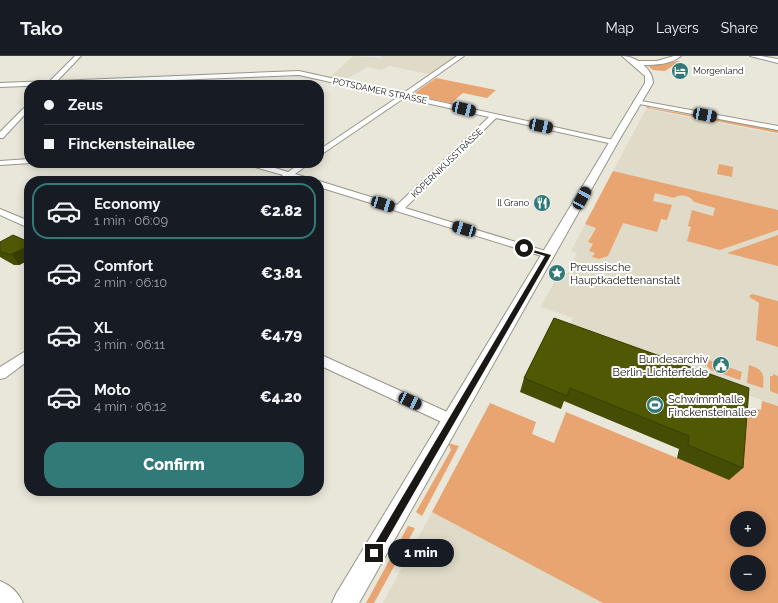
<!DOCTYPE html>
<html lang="en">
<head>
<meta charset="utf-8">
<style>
	:root { --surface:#171b24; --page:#20242c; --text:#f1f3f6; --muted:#9ea1a6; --line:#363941; --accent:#317a78 }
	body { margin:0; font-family:Raleway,sans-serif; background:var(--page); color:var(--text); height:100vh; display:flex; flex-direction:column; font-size:15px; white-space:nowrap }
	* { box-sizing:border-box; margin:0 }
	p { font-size:13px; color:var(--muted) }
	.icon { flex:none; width:22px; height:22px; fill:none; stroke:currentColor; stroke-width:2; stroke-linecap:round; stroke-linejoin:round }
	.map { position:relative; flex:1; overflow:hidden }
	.details { position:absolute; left:24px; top:120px; width:300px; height:320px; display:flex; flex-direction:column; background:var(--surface); border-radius:16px; box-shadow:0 2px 10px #0003 }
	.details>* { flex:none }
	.banner { position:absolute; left:24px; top:24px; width:300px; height:88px; border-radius:16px; box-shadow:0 2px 10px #0003; display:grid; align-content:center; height:88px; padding:0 20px; background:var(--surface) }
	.fabs { position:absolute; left:730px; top:455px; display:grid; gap:8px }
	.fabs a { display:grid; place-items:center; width:36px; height:36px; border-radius:50%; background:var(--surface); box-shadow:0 2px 10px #0003; font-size:20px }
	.end { position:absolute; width:18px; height:18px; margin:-9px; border:5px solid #191814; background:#fff; box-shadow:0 0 0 2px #fff }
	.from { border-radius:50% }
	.bubble { position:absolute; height:28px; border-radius:14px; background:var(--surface); box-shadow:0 2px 10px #0003; font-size:13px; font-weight:800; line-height:28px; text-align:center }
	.car { position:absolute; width:12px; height:24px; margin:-12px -6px; border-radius:5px; box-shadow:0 0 3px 1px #0007; background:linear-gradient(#222 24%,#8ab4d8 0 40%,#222 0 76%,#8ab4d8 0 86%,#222 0) }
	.banner b { display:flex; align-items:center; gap:14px; height:38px; font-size:15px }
	.banner b+b { border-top:1px solid var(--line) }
	.banner i { width:10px; height:10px; background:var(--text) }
	ul { padding:7px 0 0; list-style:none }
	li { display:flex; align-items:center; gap:12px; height:56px; margin:0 8px 6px; padding:0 12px; border:2px solid transparent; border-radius:16px }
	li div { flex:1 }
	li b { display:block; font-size:15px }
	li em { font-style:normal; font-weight:800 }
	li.active { border-color:var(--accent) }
	li>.icon { width:36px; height:36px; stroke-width:1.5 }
	.button { display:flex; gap:8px; margin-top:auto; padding:8px 20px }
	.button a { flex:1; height:46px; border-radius:16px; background:var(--accent); color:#fff; font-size:16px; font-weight:800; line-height:46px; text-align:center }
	header { display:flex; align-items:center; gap:24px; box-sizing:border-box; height:56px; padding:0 20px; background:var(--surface); border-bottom:1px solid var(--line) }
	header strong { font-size:19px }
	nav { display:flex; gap:22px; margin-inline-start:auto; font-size:14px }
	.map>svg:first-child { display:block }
	.built { fill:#e0dbc8 }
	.green { fill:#e8a471; fill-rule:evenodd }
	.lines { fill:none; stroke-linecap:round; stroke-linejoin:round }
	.street-casing { stroke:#98968a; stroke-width:2 }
	.secondary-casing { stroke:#98968a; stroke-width:2 }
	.street { fill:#fff; fill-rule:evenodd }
	.secondary { fill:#fff; fill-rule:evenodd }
	.wall { fill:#454c03 }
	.shaded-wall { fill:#383e02 }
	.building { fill:#505803; stroke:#383e02 }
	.route { fill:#191814 }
	.labels { text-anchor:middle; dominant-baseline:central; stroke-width:4; stroke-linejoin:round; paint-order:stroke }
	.far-poi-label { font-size:9px; fill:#191814; stroke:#fff; text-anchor:start }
	.far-street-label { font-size:9px; fill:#191814; stroke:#fff }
	.poi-label { font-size:11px; fill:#191814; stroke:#fff; text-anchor:start }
</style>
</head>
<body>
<header>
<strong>Tako</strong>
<nav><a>Map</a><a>Layers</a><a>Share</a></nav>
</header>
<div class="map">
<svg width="778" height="547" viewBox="0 0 778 547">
	<rect width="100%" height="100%" fill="#e9e6da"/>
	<path class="built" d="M353,0L383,2L380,0H455L429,18L389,10L382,14L367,11L345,24L330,21Z
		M646,53L778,78V547L759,528V462H755L762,344L567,274L573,262L541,251L560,215L568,217L577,197L571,195Z
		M432,456L603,547H383Z"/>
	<path class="green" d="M678,5H680L665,15L653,14L648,10Z
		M436,22L496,34L487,42L463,37L451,47L412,39Z
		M648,50L650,52L668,55L778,74V77L646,52Z
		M719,108L733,111L732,121L717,118Z
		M613,115L778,154V174L720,194L687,185L691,171L688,170L692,154L713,160L715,152L694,146C691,140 680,137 674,142L655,137L653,145L672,149L667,164L661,163L657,176L623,167L608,200L599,203L592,201L595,197L589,195L593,188L588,186L596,172L585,168Z
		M778,179V210L727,197Z
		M752,238L778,245V291L756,284L759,247L751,242L749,240Z
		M706,303L742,316L740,324L711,314L705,308Z
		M749,309C764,314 764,317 763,332L747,327Z
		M773,318L778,320V338L770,335V320H773Z
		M762,345L778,350V547H603L432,456L490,347L536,366L532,378L554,387L566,356L677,402L736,355L756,362L757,353L761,354ZM737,462H759V484H737ZM737,506H759V528H737Z
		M448,387L459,390L422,460L416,456L451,394Z
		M408,470L415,472L374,547H366Z"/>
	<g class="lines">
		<g class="street-casing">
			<path id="street" d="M75,0H81L57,25L299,15L402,38L457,0H464L409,39L613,84L617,86L613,88L496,62L405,152L552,197L553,199L548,202L319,131V125L397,149L489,61L404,42L319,100V94L398,41L299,19L0,31V27L50,25Z
				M674,0H681C669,10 650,9 635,9L632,7L635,5H657Z
				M750,0H761L778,3V7Z
				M636,44L778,70V74L634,47L633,46Z
				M29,48V54L3,82H0V76L27,49Z
				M29,103V107H31L0,109V105Z
				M247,107H259L288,116L301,107H310L295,118L312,123L313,125H300L290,122L286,125H276L283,119L248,109Z
				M0,153L29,165V172L0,159Z
				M29,293V304L5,322L0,323V311Z
				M319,298L456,360L458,364L456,368L451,370L446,368L319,309Z
				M0,525C10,529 19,537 23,547H0Z"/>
		</g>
		<g class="secondary-casing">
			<path id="secondary" d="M622,0C636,0 653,13 653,27L618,86L359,547H332L336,538L645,27V20Z"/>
		</g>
		<use href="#street" class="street"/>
		<use href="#secondary" class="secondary"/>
	</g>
	<path class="wall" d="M0,186H29V204L19,209H14L0,201Z
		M554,262L743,412L729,424L677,402L679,393L564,345L561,353L520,336L524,322Z"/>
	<path class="shaded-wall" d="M29,192V204L19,209L12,198L22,193Z"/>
	<path class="building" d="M13,179L29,186V192L22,193L12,198H7L0,195V186Z
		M554,262L749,332L743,412L688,389L689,380L570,332L567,340L524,322Z"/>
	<path class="route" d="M522,191L551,199L377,501L374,502L371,501L369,497L371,494L545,200L522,193Z"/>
	<defs>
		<g id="hotel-disc" transform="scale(0.9)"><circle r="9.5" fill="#317a78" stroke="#fff"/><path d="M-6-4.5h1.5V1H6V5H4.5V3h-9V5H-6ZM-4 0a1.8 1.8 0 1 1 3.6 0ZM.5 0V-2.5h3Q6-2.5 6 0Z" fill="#fff"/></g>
		<g id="restaurant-disc" transform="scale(0.9)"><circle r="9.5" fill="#317a78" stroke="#fff"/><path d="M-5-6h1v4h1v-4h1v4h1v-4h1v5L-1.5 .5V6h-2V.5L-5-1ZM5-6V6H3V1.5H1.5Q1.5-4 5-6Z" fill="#fff"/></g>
		<g id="sight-disc" transform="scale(0.9)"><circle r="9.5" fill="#317a78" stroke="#fff"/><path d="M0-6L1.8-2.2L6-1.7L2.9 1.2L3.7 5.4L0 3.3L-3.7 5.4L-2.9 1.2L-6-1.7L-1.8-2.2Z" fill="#fff"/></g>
		<g id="civic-disc" transform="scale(0.9)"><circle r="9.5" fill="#317a78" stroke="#fff"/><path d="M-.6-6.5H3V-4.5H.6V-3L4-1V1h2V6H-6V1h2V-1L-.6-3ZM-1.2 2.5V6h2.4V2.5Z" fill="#fff"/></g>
		<g id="stadium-disc" transform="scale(0.9)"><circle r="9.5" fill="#317a78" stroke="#fff"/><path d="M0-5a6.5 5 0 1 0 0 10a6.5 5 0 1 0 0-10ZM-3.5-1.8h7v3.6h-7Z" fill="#fff"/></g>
	</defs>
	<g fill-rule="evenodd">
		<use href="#hotel-disc" x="680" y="15"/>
		<use href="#restaurant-disc" x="542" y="147"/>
		<use href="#sight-disc" x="557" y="217"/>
		<use href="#civic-disc" x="721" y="309"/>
		<use href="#stadium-disc" x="655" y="349"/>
	</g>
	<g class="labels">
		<g class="far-poi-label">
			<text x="693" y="15">Morgenland</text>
			<text x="529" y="147" text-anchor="end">Il Grano</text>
		</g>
		<g class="far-street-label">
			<text transform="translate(380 35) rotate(12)">POTSDAMER STRASSE</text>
			<text transform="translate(447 107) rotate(-44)">KOPERNIKUSSTRASSE</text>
		</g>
		<g class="poi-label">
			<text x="570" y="211">Preussische<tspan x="570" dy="13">Hauptkadettenanstalt</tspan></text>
			<text x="708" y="303" text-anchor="end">Bundesarchiv<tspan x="708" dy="13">Berlin-Lichterfelde</tspan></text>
			<text x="668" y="343">Schwimmhalle<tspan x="668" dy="13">Finckensteinallee</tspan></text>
		</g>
	</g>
</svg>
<div class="fabs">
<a>+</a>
<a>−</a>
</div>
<i class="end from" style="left:524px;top:192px"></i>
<i class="end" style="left:374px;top:497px"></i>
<div class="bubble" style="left:388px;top:483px;width:66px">1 min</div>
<i class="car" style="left:464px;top:53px;rotate:103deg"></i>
<i class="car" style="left:705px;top:59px;rotate:101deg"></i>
<i class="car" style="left:541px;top:70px;rotate:102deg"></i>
<i class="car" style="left:582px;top:142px;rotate:29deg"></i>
<i class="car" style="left:383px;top:148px;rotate:107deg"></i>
<i class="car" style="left:464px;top:173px;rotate:287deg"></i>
<i class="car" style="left:410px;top:345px;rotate:115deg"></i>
<div class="banner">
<b><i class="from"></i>Zeus</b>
<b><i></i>Finckensteinallee</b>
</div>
<section class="details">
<ul>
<li class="active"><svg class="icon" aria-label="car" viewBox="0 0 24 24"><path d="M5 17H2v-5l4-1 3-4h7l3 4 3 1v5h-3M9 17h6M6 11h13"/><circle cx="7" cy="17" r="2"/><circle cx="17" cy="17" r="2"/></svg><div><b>Economy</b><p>1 min · 06:09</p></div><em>€2.82</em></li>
<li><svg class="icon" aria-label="car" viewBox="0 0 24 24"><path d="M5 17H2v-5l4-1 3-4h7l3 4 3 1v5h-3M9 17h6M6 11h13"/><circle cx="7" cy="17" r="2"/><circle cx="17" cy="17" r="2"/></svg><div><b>Comfort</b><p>2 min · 06:10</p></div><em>€3.81</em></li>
<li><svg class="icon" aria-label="car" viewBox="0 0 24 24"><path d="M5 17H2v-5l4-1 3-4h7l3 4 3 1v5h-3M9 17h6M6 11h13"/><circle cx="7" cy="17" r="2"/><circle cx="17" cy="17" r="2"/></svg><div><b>XL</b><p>3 min · 06:11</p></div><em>€4.79</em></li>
<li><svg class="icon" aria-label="car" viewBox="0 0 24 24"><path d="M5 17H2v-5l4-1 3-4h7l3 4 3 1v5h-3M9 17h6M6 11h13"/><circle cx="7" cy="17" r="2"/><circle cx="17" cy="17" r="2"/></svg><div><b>Moto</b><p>4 min · 06:12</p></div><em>€4.20</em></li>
</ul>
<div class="button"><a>Confirm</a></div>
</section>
</div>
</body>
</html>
